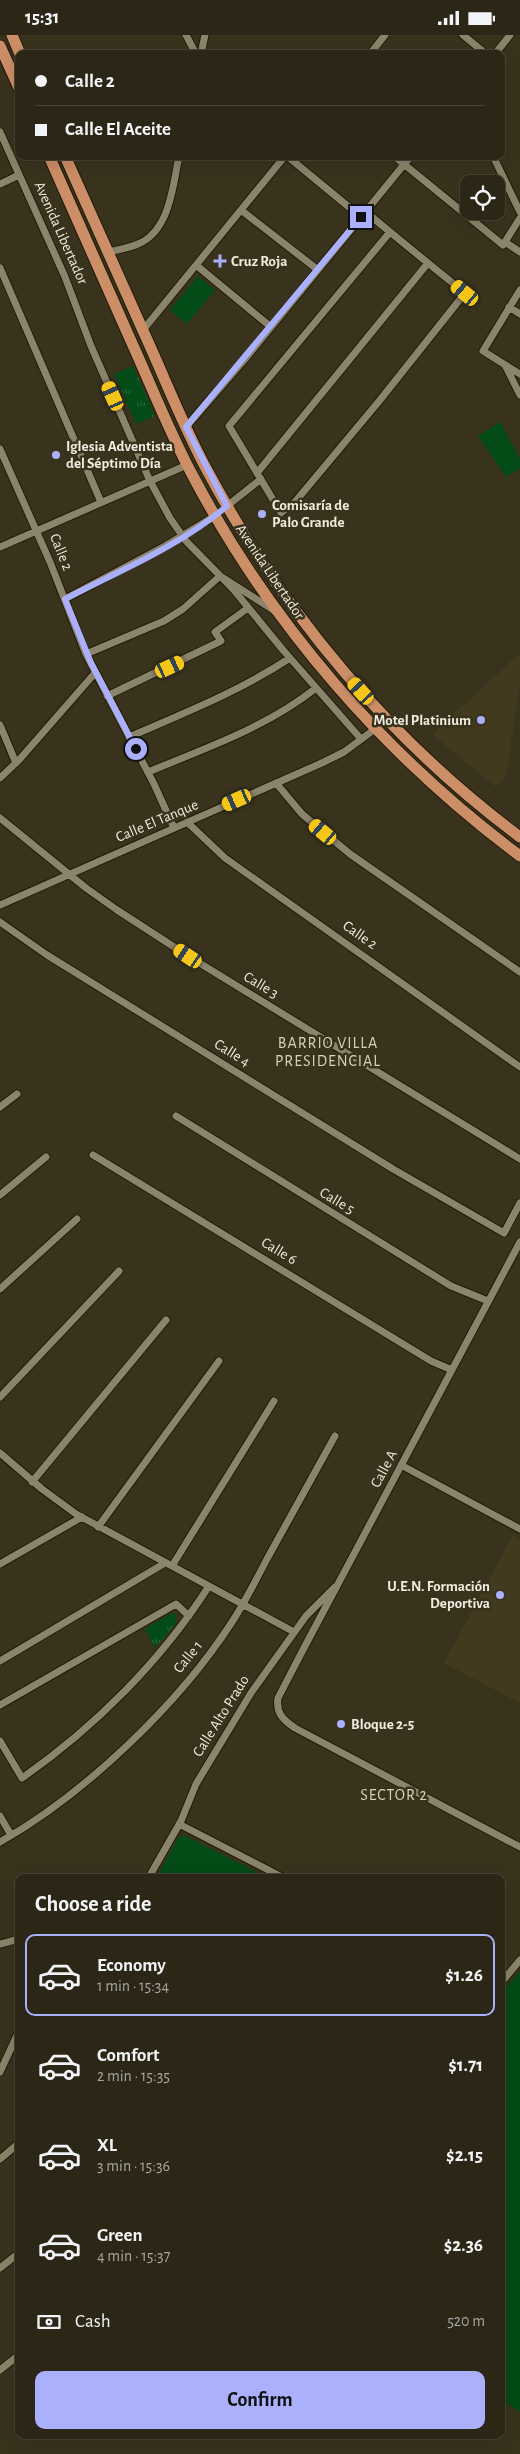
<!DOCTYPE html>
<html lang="en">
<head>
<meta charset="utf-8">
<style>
	:root { --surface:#2b2616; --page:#332e1f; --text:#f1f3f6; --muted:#a6a5a1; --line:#474335; --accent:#aab0fb }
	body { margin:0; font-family:"Alegreya Sans",sans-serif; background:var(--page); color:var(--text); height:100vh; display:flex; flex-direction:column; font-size:19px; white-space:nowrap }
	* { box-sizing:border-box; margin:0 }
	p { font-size:16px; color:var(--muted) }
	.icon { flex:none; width:28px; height:28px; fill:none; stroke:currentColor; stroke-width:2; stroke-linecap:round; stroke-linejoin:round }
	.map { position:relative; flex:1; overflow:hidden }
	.panel { position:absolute; left:15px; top:1839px; width:490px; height:565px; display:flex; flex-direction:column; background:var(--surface); border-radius:10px; box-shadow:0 5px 20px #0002,0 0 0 1px var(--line) }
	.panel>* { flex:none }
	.top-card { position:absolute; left:15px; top:15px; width:490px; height:110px; border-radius:10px; box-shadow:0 5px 20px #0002,0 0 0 1px var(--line); display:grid; align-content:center; height:110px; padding:0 20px; background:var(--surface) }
	.buttons { position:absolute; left:460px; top:140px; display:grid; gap:10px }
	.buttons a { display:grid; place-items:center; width:45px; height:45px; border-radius:10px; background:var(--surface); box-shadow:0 5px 20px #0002,0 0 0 1px var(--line); font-size:25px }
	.end { position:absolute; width:22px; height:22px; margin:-11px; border:6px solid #aab0fb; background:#111; box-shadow:0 0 0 2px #111 }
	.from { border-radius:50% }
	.car { position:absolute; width:15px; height:30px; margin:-15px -8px; border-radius:6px; box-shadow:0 0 4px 1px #0007; background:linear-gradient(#f5c518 24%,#345 0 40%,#f5c518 0 76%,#345 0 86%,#f5c518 0) }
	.top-card b { display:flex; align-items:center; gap:18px; height:48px; font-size:19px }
	.top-card b+b { border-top:1px solid var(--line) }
	.top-card i { width:12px; height:12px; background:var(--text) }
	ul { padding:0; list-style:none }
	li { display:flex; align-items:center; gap:15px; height:82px; margin:0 10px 8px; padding:0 10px; border:2px solid transparent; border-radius:10px }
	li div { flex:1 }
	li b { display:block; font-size:19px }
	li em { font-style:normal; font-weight:700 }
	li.selected { border-color:var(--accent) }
	li>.icon { width:45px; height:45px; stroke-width:1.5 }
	h2 { padding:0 20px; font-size:22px; line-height:60px }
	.pay { display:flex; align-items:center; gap:12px; height:55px; padding:0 20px; font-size:19px }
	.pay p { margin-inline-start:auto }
	.cta { display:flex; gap:10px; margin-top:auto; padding:10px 20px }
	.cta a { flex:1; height:58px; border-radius:10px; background:var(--accent); color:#111; font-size:20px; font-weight:700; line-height:58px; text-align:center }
	.status { display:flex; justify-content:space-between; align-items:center; height:35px; padding:0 25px; background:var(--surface); direction:ltr }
	.status svg { height:14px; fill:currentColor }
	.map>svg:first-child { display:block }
	.built { fill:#423a1e }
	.green { fill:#034b17 }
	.park { fill:url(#park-tufts) }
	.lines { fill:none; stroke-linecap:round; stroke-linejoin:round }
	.minor-casing { stroke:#201a06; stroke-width:9 }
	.primary-casing { stroke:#201a06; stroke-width:13 }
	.minor { stroke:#8b846c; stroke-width:7 }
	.primary { stroke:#cc8e67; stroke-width:11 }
	.route { stroke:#aab0fb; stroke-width:6 }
	.poi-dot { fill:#aab0fb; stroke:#39331e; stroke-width:2 }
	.labels { text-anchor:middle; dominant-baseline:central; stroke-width:5; stroke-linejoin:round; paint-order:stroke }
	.street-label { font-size:15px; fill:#efebde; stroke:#39331e }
	.poi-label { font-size:15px; font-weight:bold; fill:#efebde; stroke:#39331e; text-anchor:start }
	.neighbourhood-label { font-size:16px; letter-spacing:1px; fill:#d8d1b8; stroke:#39331e }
</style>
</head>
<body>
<div class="status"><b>15:31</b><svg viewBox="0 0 49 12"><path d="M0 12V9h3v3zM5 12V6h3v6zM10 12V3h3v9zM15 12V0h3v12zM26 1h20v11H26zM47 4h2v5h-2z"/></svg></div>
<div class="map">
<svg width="520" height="2419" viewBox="0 0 520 2419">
	<defs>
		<pattern id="park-tufts" width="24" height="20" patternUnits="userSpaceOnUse" patternTransform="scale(1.25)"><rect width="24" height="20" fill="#034b17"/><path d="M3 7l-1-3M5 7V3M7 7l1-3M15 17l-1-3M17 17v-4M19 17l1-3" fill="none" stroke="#286538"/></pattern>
	</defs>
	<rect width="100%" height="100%" fill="#39331e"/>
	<path class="built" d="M517,621L520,622V649L506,741L496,752L432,699Z
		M513,1500L520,1504V1668L444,1628Z"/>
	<path class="green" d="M198,241L215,255L187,289L170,275Z
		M500,387L520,424V433L506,442L478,401Z
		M182,1800L188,1802L266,1842H157L178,1803Z
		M520,1936V2377L501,2364V1959Z"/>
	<path class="park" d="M133,331L155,381L136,389L114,339Z
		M171,1578L177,1581L175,1590L155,1613L145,1594Z"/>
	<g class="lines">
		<g class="minor-casing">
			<path id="minor" d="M186,0L196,19
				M463,0L486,19
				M201,19L205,0
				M370,19L385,0
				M495,19L510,0
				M0,97L65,242L91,311L150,446L170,483L186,506L233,554L283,615L361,704
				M287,121L361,182
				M394,121L503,210L520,183
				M493,121L520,177
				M0,149L19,140
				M241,175L318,235
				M372,182C403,208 434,233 465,258L380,365L295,467L281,478L229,391L390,197
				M505,207L520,217
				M108,217C118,215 129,213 138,209C170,196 173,150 179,121
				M196,230L271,292
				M0,233L101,467
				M520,255L483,316L520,339
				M509,272L520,279
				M143,295L285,121
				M505,330L520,360
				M186,392L245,324L411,121
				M0,414L50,527L86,619L154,749L174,793
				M257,438L428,228
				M227,471L261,444
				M0,512L187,430
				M65,564L165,511L215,481
				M86,619L164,586L183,574L220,541L275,576
				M107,661L221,606L215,597L248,573
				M0,690L16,728
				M129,702C184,678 240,656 290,623
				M148,737C206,713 267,692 316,653
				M0,743L19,725L95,638
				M276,748L302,779L350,819L520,937
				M0,783L86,853L117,875L188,921L520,1124
				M187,787L225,823L520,1032
				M0,870L324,727L344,717L375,694
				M0,887L47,920L393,1134L504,1198L520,1168
				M0,1072L17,1059
				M176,1081L451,1251L488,1266
				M93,1120L431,1326L452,1335
				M0,1160L46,1122
				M520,1207L305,1611L278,1663C276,1678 282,1684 295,1693L520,1812
				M0,1254L77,1184
				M0,1362L119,1236
				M0,1418L42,1454L76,1479L294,1597
				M401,1430L520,1494
				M32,1447L166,1285
				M98,1492L219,1326
				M0,1529L82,1482
				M172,1531L274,1366
				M0,1626L165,1528
				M0,1670L176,1569L189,1581
				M0,1706L22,1743C95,1692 161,1626 209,1551
				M0,1781L11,1800
				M179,1789L282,1842
				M0,1807C85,1759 179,1669 232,1587C245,1567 256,1545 267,1524C290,1483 312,1442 335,1401
				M149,1842L181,1786L196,1749L251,1658L306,1581L335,1552
				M0,1909L19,1904
				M501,1948L520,1925
				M0,2037L19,1996
				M0,2124L19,2108
				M0,2233L19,2218
				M0,2335L19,2320"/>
		</g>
		<g class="primary-casing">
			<path id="primary" d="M12,0L20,19
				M0,11L19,53
				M49,121C76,183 104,244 131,306C152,352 170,399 194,443C273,592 385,720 520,821
				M65,121C92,181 119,241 145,300C166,346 184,393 208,437C285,580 390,705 520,802"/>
		</g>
		<use href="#minor" class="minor"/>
		<use href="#primary" class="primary"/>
	</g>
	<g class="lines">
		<path class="route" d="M136,714L91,628L65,564C119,536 180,511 227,471L186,392L361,182"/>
	</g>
	<g class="poi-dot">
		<path d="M217.5 218.5h5v5h5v5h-5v5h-5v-5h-5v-5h5z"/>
		<circle cx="56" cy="420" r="5"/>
		<circle cx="262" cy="479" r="5"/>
		<circle cx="481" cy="685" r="5"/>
		<circle cx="500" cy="1560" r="5"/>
		<circle cx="341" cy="1689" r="5"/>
	</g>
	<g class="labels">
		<g class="street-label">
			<text transform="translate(61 198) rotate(66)">Avenida Libertador</text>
			<text transform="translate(61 517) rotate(68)">Calle 2</text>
			<text transform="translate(270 537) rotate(56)">Avenida Libertador</text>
			<text transform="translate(157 786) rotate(-23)">Calle El Tanque</text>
			<text transform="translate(360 900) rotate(35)">Calle 2</text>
			<text transform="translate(261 950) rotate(31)">Calle 3</text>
			<text transform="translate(232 1018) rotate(32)">Calle 4</text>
			<text transform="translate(337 1166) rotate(31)">Calle 5</text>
			<text transform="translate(279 1216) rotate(31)">Calle 6</text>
			<text transform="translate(384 1434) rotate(-62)">Calle A</text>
			<text transform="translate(188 1622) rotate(-51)">Calle 1</text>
			<text transform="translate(221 1681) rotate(-58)">Calle Alto Prado</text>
		</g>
		<g class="poi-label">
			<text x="231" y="226">Cruz Roja</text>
			<text x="66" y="411">Iglesia Adventista<tspan x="66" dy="17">del Séptimo Día</tspan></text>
			<text x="272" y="470">Comisaría de<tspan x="272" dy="17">Palo Grande</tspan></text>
			<text x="471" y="685" text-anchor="end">Motel Platinium</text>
			<text x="490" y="1551" text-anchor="end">U.E.N. Formación<tspan x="490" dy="17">Deportiva</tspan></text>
			<text x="351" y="1689">Bloque 2-5</text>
		</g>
		<g class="neighbourhood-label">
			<text x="328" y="1008">BARRIO VILLA<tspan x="328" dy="18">PRESIDENCIAL</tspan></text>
			<text x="394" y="1760">SECTOR 2</text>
		</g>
	</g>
</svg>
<div class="buttons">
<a><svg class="icon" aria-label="locate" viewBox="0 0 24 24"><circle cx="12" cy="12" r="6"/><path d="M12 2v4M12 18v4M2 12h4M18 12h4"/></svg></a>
</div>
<i class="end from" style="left:136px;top:714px"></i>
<i class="end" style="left:361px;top:182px"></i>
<i class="car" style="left:465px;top:258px;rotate:310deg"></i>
<i class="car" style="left:113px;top:361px;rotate:336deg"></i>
<i class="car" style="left:170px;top:632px;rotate:65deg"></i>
<i class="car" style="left:361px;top:656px;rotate:318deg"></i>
<i class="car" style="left:237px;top:765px;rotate:246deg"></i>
<i class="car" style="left:323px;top:797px;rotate:310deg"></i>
<i class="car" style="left:188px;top:921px;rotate:304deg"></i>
<div class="top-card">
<b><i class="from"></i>Calle 2</b>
<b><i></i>Calle El Aceite</b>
</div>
<section class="panel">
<h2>Choose a ride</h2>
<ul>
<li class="selected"><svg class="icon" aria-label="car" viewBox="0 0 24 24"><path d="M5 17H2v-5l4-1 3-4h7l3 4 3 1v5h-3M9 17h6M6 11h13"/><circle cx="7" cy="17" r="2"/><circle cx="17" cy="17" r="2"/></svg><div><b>Economy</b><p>1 min · 15:34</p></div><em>$1.26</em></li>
<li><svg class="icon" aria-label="car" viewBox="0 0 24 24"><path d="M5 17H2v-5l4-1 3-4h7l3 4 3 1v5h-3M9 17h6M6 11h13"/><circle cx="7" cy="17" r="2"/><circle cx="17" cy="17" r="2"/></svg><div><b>Comfort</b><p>2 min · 15:35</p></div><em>$1.71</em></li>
<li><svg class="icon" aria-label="car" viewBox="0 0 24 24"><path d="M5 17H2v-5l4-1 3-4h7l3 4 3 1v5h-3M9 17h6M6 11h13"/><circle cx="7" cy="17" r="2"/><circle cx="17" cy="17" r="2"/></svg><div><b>XL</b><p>3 min · 15:36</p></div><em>$2.15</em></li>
<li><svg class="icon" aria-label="car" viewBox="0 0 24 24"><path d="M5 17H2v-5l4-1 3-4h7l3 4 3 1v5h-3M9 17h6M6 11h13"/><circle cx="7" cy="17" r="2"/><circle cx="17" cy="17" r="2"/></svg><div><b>Green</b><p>4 min · 15:37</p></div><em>$2.36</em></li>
</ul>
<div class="pay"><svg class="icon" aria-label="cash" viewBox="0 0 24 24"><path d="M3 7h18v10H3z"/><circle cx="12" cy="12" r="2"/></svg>Cash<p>520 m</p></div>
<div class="cta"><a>Confirm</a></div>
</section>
</div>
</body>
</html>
